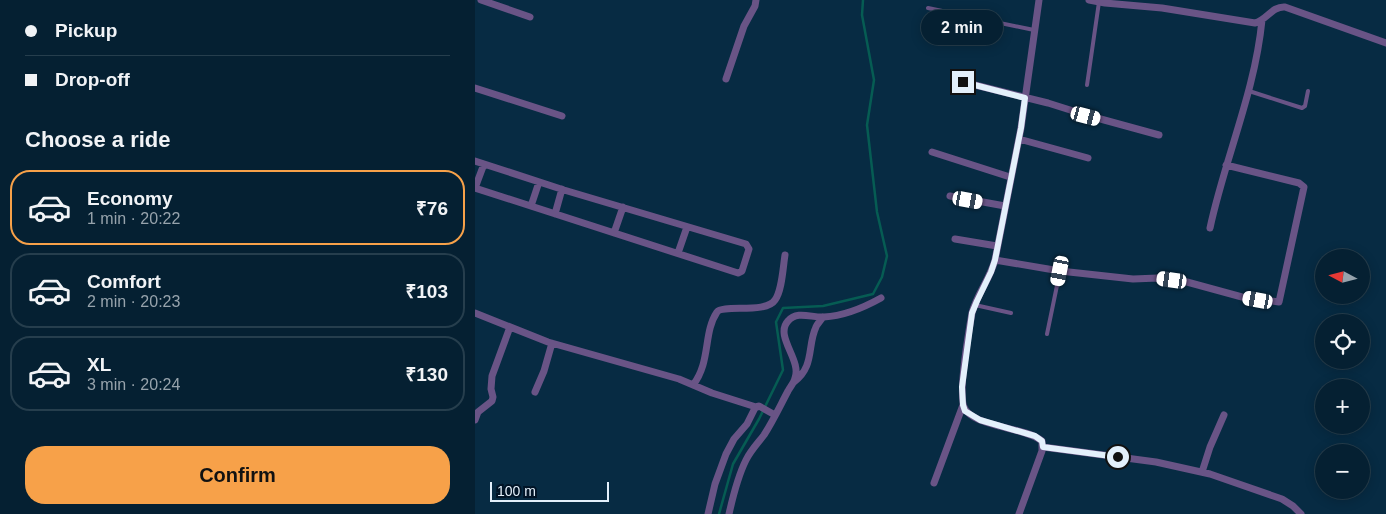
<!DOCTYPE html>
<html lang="en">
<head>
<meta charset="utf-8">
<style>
	:root { --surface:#052032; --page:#132d3e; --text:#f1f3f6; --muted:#97a3ac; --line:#263e4d; --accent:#f7a149 }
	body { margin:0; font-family:Arial,sans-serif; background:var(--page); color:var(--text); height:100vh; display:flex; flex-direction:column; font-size:19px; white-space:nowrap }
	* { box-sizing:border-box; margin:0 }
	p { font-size:16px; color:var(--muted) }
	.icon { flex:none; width:28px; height:28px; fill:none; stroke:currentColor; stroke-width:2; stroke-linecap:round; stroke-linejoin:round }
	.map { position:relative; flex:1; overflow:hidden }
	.side { display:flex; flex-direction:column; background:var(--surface); width:475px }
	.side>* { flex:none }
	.banner { display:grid; align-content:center; height:110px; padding:0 25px; background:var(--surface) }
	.needle { width:32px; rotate:277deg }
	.fabs { position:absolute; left:840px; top:249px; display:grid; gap:10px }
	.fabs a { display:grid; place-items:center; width:55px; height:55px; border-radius:50%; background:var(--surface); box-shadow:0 2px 12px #0003,0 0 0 1px var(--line); font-size:25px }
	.scale { position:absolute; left:15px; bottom:12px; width:119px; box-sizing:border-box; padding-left:5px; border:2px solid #e3f0fb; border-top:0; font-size:14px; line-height:18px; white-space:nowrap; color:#e3f0fb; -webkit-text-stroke:4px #001325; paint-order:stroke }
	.end { position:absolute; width:22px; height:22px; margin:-11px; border:6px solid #e3f0fb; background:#111; box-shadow:0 0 0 2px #111 }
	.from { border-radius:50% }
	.bubble { position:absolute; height:35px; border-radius:18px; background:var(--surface); box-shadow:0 2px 12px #0003,0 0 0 1px var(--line); font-size:16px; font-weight:800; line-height:35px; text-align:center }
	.car { position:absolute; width:15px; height:30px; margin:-15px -8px; border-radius:6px; box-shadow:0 0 4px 1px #0007; background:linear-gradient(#fff 24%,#345 0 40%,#fff 0 76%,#345 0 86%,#fff 0) }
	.banner b { display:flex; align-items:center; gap:18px; height:48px; font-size:19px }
	.banner b+b { border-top:1px solid var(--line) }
	.banner i { width:12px; height:12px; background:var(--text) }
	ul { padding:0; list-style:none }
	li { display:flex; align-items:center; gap:15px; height:75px; margin:0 10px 8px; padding:0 15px; border:2px solid var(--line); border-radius:20px }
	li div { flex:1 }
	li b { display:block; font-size:19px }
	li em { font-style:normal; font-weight:800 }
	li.selected { border-color:var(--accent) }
	li>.icon { width:45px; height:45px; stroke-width:1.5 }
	h2 { padding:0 25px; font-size:22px; line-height:60px }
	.primary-button { display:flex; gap:10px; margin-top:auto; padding:10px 25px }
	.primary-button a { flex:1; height:58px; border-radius:20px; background:var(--accent); color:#111; font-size:20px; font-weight:800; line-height:58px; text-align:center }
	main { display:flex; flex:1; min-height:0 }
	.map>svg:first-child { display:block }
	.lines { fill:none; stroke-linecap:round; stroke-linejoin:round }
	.stream { stroke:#065c53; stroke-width:2.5 }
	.lane { stroke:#695486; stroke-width:4 }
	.street { stroke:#695486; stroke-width:7 }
	.route { stroke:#e3f0fb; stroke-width:6 }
</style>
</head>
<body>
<main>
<section class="side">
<div class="banner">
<b><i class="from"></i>Pickup</b>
<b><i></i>Drop-off</b>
</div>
<h2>Choose a ride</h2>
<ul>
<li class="selected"><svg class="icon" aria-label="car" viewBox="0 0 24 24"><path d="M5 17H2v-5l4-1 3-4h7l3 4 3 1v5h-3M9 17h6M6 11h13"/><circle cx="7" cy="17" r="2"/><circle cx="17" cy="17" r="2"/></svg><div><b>Economy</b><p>1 min · 20:22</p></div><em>₹76</em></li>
<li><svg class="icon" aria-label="car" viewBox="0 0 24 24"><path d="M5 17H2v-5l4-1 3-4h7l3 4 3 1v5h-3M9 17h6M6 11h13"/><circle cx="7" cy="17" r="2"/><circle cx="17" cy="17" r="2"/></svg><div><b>Comfort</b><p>2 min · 20:23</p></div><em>₹103</em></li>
<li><svg class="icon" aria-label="car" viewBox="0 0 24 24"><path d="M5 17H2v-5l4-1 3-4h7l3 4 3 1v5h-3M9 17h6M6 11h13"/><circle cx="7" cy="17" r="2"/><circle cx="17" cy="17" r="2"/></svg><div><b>XL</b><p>3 min · 20:24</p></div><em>₹130</em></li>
</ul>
<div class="primary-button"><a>Confirm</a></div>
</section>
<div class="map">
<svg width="911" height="514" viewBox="0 0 911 514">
	<rect width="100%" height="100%" fill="#072b43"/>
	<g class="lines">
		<path class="stream" d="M244,514L258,464L284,419L308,370L301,322L308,308L348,306L398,294L407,277L412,256L402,212L392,125L399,80L387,15L388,0"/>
		<path class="lane" d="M453,8L559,30
			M612,85L624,2
			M774,91L827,108L830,106L833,91
			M500,305L536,313
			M572,334L585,271"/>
		<path class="street" d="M6,0L55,17
			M614,0L630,3L687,8L780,23C792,20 797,6 810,7L911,43
			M251,79L269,26L280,6L281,0
			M488,82L573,103L611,115L684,135
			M0,88L87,116
			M544,139L613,158
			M457,152L535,177
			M0,161L89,190L271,244L274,249L267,271L263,273L0,188
			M0,188L9,164
			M475,196L530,206
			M56,206L64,182
			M80,214L87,189
			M735,228C750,158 780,92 787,20
			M139,233L148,207
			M480,239L522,246
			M203,253L212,227
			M520,260L585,271L658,279L683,278L712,282L767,297L804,302L829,187L824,183L751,165
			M0,313L73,342L204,379L237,393L281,407
			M319,382C340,366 332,346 341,327C342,324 346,320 348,317
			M218,385C236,362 228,333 242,312C248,304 291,314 300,300C307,291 308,267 310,255
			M60,392L69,371L77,343
			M0,420L3,412L17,401L18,397L16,389L17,376L35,327
			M568,447L681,462L735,474L807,499L818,506L826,514
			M727,472L735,447L749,415
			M459,483L488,405
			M233,514L240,484L251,454L259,439L272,424L280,408L284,406L300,415
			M254,514C258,496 263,476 271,460C276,450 283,443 289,435C298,421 305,406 313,391C315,387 319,383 320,378C327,360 299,336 313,321C322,310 337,318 349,317C370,316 388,308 406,298
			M544,514L567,451V441C556,432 537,430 524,426C513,423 496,419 490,409C482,397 494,330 497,313C502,294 515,279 520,260L546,128L564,0"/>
	</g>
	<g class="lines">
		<path class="route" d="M488,82L550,98L546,128L520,260L516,272L502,301L497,313L487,387L488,405L490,411L505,420L560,436L567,441L568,447L643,457"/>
	</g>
</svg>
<div class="fabs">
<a><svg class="needle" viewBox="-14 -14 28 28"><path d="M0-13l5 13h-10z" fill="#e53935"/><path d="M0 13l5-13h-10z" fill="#97a3ac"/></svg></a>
<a><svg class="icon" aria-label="locate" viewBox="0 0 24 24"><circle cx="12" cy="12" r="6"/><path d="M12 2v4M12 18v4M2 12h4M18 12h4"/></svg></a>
<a>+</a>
<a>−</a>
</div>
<div class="scale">100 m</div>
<i class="end from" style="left:643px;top:457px"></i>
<i class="end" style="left:488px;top:82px"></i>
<div class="bubble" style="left:446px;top:10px;width:82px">2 min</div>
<i class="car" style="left:611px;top:116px;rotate:105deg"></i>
<i class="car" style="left:493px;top:200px;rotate:100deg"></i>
<i class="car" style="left:585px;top:271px;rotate:191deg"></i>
<i class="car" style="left:697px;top:280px;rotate:278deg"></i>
<i class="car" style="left:783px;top:300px;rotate:280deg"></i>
</div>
</main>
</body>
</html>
